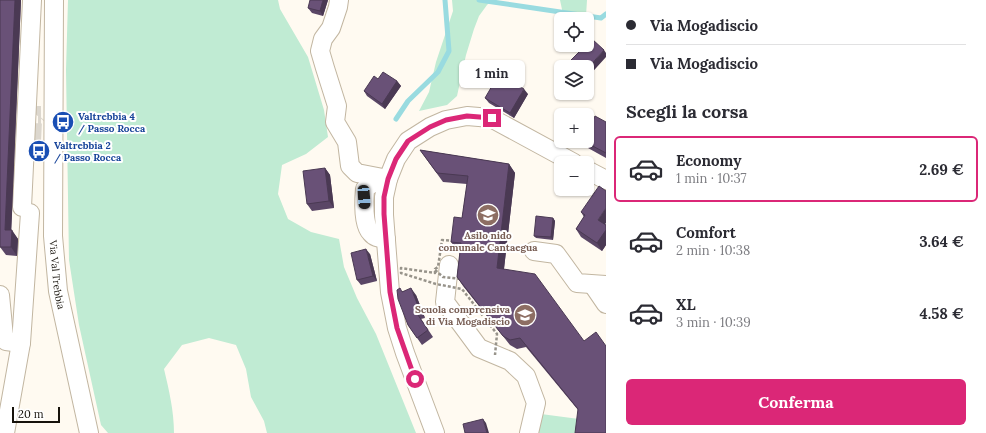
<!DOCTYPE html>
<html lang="it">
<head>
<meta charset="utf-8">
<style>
	:root { --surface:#fff; --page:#f2f2f3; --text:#2b2b33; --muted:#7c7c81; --line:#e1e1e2; --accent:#db2777 }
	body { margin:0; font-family:Lora,serif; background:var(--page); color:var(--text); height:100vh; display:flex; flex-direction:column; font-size:15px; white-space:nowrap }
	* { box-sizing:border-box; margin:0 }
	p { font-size:13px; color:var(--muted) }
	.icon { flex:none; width:22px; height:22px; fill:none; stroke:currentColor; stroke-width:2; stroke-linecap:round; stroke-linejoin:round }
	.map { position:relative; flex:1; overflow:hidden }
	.drawer { display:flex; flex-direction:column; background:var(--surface); width:380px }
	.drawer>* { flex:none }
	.banner { display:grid; align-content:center; height:88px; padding:0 20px; background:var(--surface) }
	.tools { position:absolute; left:554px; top:12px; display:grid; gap:8px }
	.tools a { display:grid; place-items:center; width:40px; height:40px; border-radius:6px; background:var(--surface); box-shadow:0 1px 3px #0004; font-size:20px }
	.scale { position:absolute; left:12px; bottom:10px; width:48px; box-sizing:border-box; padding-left:4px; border:2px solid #16120b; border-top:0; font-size:11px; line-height:14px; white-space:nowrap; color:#16120b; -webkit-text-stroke:3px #fff; paint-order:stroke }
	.end { position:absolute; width:18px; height:18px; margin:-9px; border:5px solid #db2777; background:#fff; box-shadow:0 0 0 2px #fff }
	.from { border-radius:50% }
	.bubble { position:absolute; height:28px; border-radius:6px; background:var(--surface); box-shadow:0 1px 3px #0004; font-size:13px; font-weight:800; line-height:28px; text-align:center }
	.car { position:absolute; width:12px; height:24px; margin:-12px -6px; border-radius:5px; box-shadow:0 0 3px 1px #0007; background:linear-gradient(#222 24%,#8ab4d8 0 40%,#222 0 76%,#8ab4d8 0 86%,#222 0) }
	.banner b { display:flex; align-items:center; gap:14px; height:38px; font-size:15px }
	.banner b+b { border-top:1px solid var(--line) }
	.banner i { width:10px; height:10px; background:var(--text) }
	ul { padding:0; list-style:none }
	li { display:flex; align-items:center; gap:12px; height:66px; margin:0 8px 6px; padding:0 12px; border:2px solid transparent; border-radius:6px }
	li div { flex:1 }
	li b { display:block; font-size:15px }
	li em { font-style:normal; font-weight:800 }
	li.on { border-color:var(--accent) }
	li>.icon { width:36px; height:36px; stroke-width:1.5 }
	h2 { padding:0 20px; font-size:18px; line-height:48px }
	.button { display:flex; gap:8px; margin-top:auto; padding:8px 20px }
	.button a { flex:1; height:46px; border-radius:6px; background:var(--accent); color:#fff; font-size:16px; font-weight:800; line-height:46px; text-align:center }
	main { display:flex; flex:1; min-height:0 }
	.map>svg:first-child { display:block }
	.green { fill:#c0ebd3 }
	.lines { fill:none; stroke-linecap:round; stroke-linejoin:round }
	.stream { stroke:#99dbe0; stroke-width:5 }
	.minor-tunnel { stroke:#dcd7ce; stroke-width:18; stroke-dasharray:18 9; stroke-linecap:butt }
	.minor-casing { stroke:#c2b6a1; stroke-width:20 }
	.minor { stroke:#fff; stroke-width:18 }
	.path-bridge { stroke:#97938a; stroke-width:2.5; stroke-dasharray:3 2; stroke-linecap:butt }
	.wall { fill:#5a4666 }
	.shaded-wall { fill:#4a3953 }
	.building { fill:#695177; stroke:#4a3953 }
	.route { stroke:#db2777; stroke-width:5 }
	.labels { text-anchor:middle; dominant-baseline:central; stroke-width:4; stroke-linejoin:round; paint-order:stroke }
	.transit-label { font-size:10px; font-weight:bold; fill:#164399; stroke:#fff; text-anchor:start }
	.education-label { font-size:10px; font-weight:bold; fill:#785e54; stroke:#fff }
	.street-label { font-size:10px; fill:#16120b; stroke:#fff }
</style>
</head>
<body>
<main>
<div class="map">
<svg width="606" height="433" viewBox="0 0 606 433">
	<rect width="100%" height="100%" fill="#fffaf1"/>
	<path class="green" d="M68,0H278L280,9L308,57L324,110L328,137L306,154L282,165L278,194L288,219L311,232L339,239L344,267L357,298L376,334L416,433H267L264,421L251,397L246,369L236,345L209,338L182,345L164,369C169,390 174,411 174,433H108L101,425L79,325L69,260L66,70Z
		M452,0H492L487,5L479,16L474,29L466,55L457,96L447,105L419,111L429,92L436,62L453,11Z
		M560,0H587L586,16L583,19H564Z
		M541,414L579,419L577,433H538Z"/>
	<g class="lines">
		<path class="stream" d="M479,0L601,18L606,14
			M396,119L408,101L438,72L449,51L445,0"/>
		<path class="minor-tunnel" d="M32,141L33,121L38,115H41"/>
		<g class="minor-casing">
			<g id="minor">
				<path id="s1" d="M54,0L53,236L58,291L89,433"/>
				<path d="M339,0L338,7L331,28L323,39L320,51L325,68L337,106L335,122L347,142L350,166L357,173L388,179"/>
				<path d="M587,170L606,180"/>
				<path d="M22,207L32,0"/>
				<path d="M386,239C380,238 375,238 371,233C363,225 364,200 365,189L371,184L388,179"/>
				<path d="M534,251L556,254L577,283L606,285"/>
				<path d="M449,265L445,302L479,348L510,361L526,376L536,403L529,433"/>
				<path d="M593,285L606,304"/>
				<path d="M0,295L4,337L6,341L21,343"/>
				<path d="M5,433L21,343L30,213"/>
				<path d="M435,433L405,353L397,328L390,292L384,215V197L388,179L396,159L408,141L430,127L446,120L467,116L491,118L574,163"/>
			</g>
		</g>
		<use href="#minor" class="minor"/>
		<path class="path-bridge" d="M454,241L442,240L438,267L435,269V273L401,268V273L436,284L462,289L497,334L495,355
			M435,270L443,277L461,279"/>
	</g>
	<path class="wall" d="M0,0H21L11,230L18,239L17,256L6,255L0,247Z
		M328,0L323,16L312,13L308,8Z
		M378,79L397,81L401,86L385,109L367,96L364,91Z
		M528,94L514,118L489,103L485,98Z
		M606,122V158L588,148L583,141Z
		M420,150L509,164L515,173L504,269L584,341L578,410L526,347L517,349L510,345L463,286L457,277L460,251H458L451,242L462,218L467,184L443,182Z
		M325,168L330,175L334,208L312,211L307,204Z
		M581,212L606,225V245L602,251L581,237L576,229L584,217Z
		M553,218L555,221L553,240L536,238L534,236Z
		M370,254L377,281L361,285L357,280Z
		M402,291L416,295L425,318L421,319L433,337L422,345L408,325Z"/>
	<path class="shaded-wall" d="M15,0H21L11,238L5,230Z
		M323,0H328L323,16L320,11Z
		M604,50L606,53V57L587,78V69Z
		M397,81L401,86L385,109L382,104Z
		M524,89L528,94L514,118L510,113Z
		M509,164L515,173L503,277L497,268Z
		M325,168L330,175L334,208L329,201Z
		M606,208V223L603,227L598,220Z
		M553,218L555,221L553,240L551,237Z
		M12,230L18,239L17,256L11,247Z
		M606,230V245L602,251L597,243Z
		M366,249L370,254L377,281L373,276Z
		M411,288L416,295L425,318L420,311Z
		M483,419L486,423L489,433H487Z"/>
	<path class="building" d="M0,0H15L5,230H12L11,247H0Z
		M310,0H323L320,11L308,8Z
		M592,39L604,50L587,69V67H571L567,64L586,45H587V44Z
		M383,72L397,81L382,104L364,91L374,76L378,79Z
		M499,74L524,89L510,113L485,98Z
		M595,116L606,122V153L583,141H587V132Z
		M420,150L509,164L497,268L535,274L584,341L596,332L606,346V433H575L578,409L520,338L510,340L503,336L457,277L461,243L451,242L454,217L462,218L468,176L437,173Z
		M325,168L329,201L307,204L303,171Z
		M599,186L606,191V208L598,220L606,225V230L597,243L576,229L585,215L581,212Z
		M536,216L553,218L551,237L534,236Z
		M366,249L373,276L357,280L351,253Z
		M400,288L402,292L411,288L420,311L416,312L428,330L417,338L408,325L398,299L397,290Z
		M483,419L487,433H465L463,424Z"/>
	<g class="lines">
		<path class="route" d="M415,379L397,328L390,292L384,214V197L388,179L396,159L408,141L430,127L446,120L467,116L492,118"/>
	</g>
	<defs>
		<g id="bus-disc" transform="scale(1.15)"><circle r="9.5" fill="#1a4fb4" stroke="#fff"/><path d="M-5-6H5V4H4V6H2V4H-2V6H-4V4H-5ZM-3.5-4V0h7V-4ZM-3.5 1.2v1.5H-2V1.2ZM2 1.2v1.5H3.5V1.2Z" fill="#fff"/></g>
		<g id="school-disc" transform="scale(1.15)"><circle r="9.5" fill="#8d6e63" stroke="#fff"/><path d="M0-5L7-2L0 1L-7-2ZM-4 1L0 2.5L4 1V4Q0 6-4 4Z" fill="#fff"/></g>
	</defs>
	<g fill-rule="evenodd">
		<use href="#bus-disc" x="63" y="122"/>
		<use href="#bus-disc" x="39" y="151"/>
		<use href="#school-disc" x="488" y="215"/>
		<use href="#school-disc" x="525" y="315"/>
	</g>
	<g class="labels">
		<g class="transit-label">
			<text x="78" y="116">Valtrebbia 4<tspan x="78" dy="12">/ Passo Rocca</tspan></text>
			<text x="54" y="145">Valtrebbia 2<tspan x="54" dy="12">/ Passo Rocca</tspan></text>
		</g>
		<g class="education-label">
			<text x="488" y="235">Asilo nido<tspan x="488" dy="12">comunale Cantaegua</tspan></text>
			<text x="510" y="309" text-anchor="end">Scuola comprensiva<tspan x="510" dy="12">di Via Mogadiscio</tspan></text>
		</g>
		<g class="street-label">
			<text stroke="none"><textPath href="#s1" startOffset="275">Via Val Trebbia</textPath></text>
		</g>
	</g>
</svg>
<div class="tools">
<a><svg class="icon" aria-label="locate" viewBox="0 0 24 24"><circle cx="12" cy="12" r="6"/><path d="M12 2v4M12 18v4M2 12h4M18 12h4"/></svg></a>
<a><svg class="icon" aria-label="layers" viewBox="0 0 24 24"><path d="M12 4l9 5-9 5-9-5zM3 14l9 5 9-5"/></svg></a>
<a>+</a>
<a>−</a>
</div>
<div class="scale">20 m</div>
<i class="end from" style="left:415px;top:379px"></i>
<i class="end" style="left:492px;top:118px"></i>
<div class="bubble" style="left:459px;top:60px;width:66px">1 min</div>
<i class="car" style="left:364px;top:197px;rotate:176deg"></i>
</div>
<section class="drawer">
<div class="banner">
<b><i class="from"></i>Via Mogadiscio</b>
<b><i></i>Via Mogadiscio</b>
</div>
<h2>Scegli la corsa</h2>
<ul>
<li class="on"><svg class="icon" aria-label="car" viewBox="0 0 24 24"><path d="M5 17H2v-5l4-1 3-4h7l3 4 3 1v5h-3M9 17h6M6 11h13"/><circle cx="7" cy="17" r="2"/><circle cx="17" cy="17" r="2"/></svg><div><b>Economy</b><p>1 min · 10:37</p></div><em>2.69 €</em></li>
<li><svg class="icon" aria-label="car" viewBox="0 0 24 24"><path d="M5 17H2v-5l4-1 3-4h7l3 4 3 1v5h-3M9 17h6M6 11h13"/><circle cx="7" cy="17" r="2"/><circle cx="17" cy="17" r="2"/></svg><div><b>Comfort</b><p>2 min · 10:38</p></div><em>3.64 €</em></li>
<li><svg class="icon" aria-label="car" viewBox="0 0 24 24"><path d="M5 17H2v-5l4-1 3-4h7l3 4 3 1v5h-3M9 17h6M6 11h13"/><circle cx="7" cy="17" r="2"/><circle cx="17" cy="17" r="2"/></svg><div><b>XL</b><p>3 min · 10:39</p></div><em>4.58 €</em></li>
</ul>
<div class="button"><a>Conferma</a></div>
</section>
</main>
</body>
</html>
